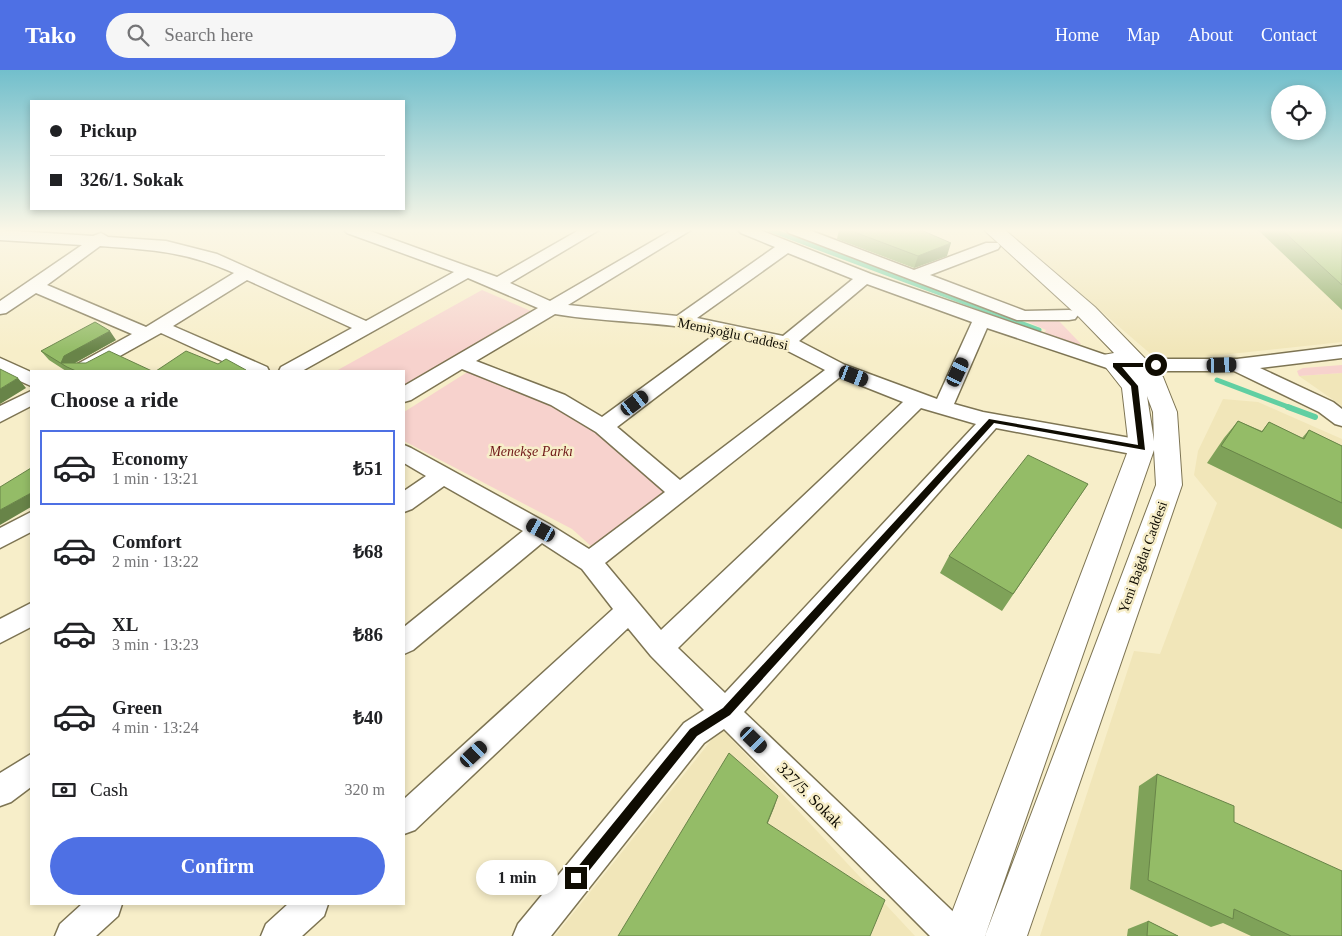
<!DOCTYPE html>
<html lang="en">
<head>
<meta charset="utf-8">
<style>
	:root { --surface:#fff; --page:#f6f6f6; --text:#202124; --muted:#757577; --line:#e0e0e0; --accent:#4e70e4 }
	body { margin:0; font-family:"Times New Roman",serif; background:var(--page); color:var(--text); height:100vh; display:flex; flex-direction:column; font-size:19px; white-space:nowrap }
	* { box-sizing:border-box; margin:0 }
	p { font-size:16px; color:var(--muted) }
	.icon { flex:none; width:28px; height:28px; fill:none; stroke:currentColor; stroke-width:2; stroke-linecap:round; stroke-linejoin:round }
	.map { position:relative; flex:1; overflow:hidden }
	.sheet { position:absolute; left:30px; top:300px; width:375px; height:535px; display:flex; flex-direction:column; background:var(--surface); border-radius:0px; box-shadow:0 2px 8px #0003 }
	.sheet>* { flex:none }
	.guide { position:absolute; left:30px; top:30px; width:375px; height:110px; border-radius:0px; box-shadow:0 2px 8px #0003; display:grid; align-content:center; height:110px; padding:0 20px; background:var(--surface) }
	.controls { position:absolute; left:1271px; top:15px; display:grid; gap:10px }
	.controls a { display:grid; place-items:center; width:55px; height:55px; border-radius:50%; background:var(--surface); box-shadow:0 2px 8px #0003; font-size:25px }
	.end { position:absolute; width:22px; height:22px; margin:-11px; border:6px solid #0f0c02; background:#fff; box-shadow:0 0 0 2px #fff }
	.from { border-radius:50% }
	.bubble { position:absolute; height:35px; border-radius:18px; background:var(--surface); box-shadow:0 2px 8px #0003; font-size:16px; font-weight:600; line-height:35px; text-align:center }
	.car { position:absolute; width:15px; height:30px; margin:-15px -8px; border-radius:6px; box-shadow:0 0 4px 1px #0007; background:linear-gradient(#222 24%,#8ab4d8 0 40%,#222 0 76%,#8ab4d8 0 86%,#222 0) }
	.guide b { display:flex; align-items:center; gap:18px; height:48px; font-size:19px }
	.guide b+b { border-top:1px solid var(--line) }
	.guide i { width:12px; height:12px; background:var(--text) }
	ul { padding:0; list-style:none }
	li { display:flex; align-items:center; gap:15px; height:75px; margin:0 10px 8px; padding:0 10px; border:2px solid transparent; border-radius:0px }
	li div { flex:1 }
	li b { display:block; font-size:19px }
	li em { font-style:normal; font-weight:600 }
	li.current { border-color:var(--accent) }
	li>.icon { width:45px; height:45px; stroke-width:1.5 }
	h2 { padding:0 20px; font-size:22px; line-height:60px }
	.pay { display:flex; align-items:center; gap:12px; height:55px; padding:0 20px; font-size:19px }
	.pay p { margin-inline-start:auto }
	.cta { display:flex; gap:10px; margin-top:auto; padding:10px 20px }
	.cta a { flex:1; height:58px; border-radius:30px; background:var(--accent); color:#fff; font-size:20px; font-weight:600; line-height:58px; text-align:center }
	header { display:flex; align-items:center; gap:30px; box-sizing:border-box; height:70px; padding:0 25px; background:var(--accent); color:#fff }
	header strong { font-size:24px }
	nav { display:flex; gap:28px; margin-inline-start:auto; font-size:18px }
	.search { width:350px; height:45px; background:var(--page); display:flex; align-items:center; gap:12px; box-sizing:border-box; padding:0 18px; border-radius:28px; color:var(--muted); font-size:19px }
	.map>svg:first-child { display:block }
	.built { fill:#f1e6b9 }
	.green { fill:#f7d2cd }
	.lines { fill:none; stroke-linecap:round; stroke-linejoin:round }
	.stream-far1 { stroke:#61cfa2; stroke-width:5 }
	.stream { stroke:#61cfa2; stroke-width:6 }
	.minor-casing { stroke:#7d7453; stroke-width:3 }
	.major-casing { stroke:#7d7453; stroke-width:2 }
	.minor { fill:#fff; fill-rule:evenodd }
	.major { fill:#fff; fill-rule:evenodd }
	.wall { fill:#7fa259 }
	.shaded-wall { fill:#688448 }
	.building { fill:#94bc67; stroke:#688448 }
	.route { fill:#0f0c02 }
	.labels { text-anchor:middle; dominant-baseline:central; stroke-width:5; stroke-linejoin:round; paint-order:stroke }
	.street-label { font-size:14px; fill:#0f0c02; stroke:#f7eec9 }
	.park-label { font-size:14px; font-style:italic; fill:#6e1716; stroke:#f7eec9 }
	.near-street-label { font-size:16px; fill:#0f0c02; stroke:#f7eec9 }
</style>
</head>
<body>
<header>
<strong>Tako</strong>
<div class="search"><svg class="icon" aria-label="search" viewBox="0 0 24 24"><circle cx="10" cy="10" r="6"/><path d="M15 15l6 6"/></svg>Search here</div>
<nav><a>Home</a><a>Map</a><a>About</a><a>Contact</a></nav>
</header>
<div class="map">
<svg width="1342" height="866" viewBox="0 0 1342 866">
	<rect width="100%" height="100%" fill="#f7eec9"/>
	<path class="built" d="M1007,160H1342V272L1184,289L1153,286Z
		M1342,303V336L1299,306Z
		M1223,329L1258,332L1342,369V866H1040L1134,581L1160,584L1217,433L1194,405L1198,381Z
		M721,658L915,866H555Z"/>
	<path class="green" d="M482,220L531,241L404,316V301H336Z
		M1026,251H1059L1081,274H1066L1043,267L1046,260Z
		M1342,295V303L1299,306L1297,301L1303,298Z
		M469,301L551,335L599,361L665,421L591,476L572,459L404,371V342Z"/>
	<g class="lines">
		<path class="stream-far1" d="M771,160L1039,260
			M1217,310L1291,338"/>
		<path class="stream" d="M1288,337L1315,347"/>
		<g class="minor-casing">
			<path id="minor" d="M0,160L93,166L101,163L108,167L166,171L217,184L366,251L454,202L347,163L344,160H367L497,207L579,160H599L510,213L550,231L672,160H691L568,235L677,246L775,177L741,163L738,160H760L871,204L1117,289H1237L1342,276V288L1260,298L1333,332L1342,339V356L1335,354L1319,342L1234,301H1116L987,258L954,334L983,342L1142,370L1149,373L1153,378L1149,383L1142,386L996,358L744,642L966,854L971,866H930L724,659L704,673L551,866H513L518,854L684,653L704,640L651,586L628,558L415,760L404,764V729L613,539L582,499L542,473L413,580L404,584V557L523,461L444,416L412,439L404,442V421L426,406L404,393V375L411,378L549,454L589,479L665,422L596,362L551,335L462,299L411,330L404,332V316L538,238L468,208L302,301H279L281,297L352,258L247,210L173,256L267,297L269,301H244L161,263L93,301H70L72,297L132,264L36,223L6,243L0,244V231L82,175L0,170ZM100,176C152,180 185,181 234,203L146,257L47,215ZM788,183L853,209L783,266L697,248ZM867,214L972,252L937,329L845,295L799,271ZM555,244C608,253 664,251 717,263L602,347L565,325L476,291ZM735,267L780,277L825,300L680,410L617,357ZM840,307L903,332L661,560L605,493ZM921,338L976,354L725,623L678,578Z
				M786,160H809L914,200L986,173H998L1000,176L998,179L930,205L1025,241L1069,240L1075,241L1078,245L1075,249L1069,250H1017L789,163Z
				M0,288L31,302V316L0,302Z
				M31,321V336L0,352V336Z
				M31,442V462L0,478V458Z
				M31,533V557L0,573V549Z
				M31,684V717L11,732L0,736V703Z
				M82,834H122L118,846L96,866H55L60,854Z
				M288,834H328L324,846L302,866H261L266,854Z"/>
		</g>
		<g class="major-casing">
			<path id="major" d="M984,160H1005L1095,237L1163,307L1177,342L1182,415L1027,866H985L1156,415L1154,380L985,866H943L1129,378L1122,318L1100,290L1103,285L1114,283L1079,247ZM1147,326L1153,342L1154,371Z"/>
		</g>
		<use href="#minor" class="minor"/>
		<use href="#major" class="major"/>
	</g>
	<path class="wall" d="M839,160H921L947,186L914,198L837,169Z
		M1258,160H1342V240Z
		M116,270L75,293L152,301H66L49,290L41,281Z
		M1238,351L1262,361L1269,352L1302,368L1309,360L1342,376V459L1207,393L1224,368Z
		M1088,414L1002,541L940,503L949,486Z
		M1157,704L1234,752L1342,866H1251L1223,853L1211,857L1130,819L1139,716Z
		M1148,851L1178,866H1127L1128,859Z"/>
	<path class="shaded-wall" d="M951,173L947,186L914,198L918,186Z
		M110,261L116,270L71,295L61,293L64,286Z
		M18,308L26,318L0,334V319Z
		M31,423V437L0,455V440Z
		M778,726L774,738L763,765L767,753Z"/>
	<path class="building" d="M849,160H921L951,173L918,186Z
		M1282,160H1342V215Z
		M95,252L110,261L64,286L61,293H86L109,281L152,301H76L67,297L41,281Z
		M186,281L218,294L226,289L246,300L245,301H156Z
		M0,299L18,308L0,319Z
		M1238,351L1262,362L1269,352L1304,369L1309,360L1342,376V433L1221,376Z
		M1028,385L1088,414L1013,524L949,486Z
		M31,398V423L0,440V417Z
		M729,683L778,726L767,753L885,830L870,866H618Z
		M1157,704L1234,736V752L1342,801V866H1291L1234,839L1233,849L1148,810Z
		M1148,851L1178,866H1147Z"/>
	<linearGradient id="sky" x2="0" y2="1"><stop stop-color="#72bfcc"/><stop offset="0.57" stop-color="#fbf7e7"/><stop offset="1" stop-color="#fbf7e7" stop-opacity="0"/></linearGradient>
	<rect width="1342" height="281" fill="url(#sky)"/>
	<path class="route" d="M1113,293H1156L1160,295L1156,297H1122L1138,316L1145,380L994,353L730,645L697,666L580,812H572V804L690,659L723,638L989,349L1138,375L1131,316L1113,297Z"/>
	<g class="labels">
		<g class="street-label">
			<text transform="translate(733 264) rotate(12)">Memişoğlu Caddesi</text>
			<text transform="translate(1143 487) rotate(-70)">Yeni Bağdat Caddesi</text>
		</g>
		<g class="park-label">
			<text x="531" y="381">Menekşe Parkı</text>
		</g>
		<g class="near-street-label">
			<text transform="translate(810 725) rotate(45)">327/5. Sokak</text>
		</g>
	</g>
</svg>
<div class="controls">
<a><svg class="icon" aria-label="locate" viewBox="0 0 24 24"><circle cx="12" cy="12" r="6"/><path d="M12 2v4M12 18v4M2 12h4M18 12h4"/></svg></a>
</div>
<i class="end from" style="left:1156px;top:295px"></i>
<i class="end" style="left:576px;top:808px"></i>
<div class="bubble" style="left:476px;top:790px;width:82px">1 min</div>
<i class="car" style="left:1222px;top:295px;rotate:88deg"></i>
<i class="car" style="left:958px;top:302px;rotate:25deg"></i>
<i class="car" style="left:854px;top:306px;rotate:111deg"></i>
<i class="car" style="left:635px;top:333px;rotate:53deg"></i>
<i class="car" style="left:541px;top:460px;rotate:299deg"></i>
<i class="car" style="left:754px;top:670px;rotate:134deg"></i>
<i class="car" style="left:474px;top:684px;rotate:47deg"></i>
<div class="guide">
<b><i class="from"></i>Pickup</b>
<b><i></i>326/1. Sokak</b>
</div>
<section class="sheet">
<h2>Choose a ride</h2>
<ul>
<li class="current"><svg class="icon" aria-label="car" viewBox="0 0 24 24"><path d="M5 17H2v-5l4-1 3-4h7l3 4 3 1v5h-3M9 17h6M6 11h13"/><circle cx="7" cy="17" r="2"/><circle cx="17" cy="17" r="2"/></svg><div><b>Economy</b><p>1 min · 13:21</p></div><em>₺51</em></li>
<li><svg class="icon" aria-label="car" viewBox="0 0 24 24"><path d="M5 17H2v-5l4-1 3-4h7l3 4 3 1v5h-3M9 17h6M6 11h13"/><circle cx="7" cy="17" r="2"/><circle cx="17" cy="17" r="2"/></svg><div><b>Comfort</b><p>2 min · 13:22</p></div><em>₺68</em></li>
<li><svg class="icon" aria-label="car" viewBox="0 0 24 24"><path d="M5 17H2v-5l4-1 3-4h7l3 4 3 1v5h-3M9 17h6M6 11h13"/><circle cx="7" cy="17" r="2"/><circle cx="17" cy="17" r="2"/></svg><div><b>XL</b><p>3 min · 13:23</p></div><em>₺86</em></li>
<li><svg class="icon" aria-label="car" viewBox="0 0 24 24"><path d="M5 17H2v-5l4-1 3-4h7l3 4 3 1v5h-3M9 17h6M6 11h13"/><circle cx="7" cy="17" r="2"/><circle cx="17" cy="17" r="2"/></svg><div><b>Green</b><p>4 min · 13:24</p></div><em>₺40</em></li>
</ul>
<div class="pay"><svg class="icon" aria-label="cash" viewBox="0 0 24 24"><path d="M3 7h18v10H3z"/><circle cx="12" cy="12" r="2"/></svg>Cash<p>320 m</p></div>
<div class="cta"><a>Confirm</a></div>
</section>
</div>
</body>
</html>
